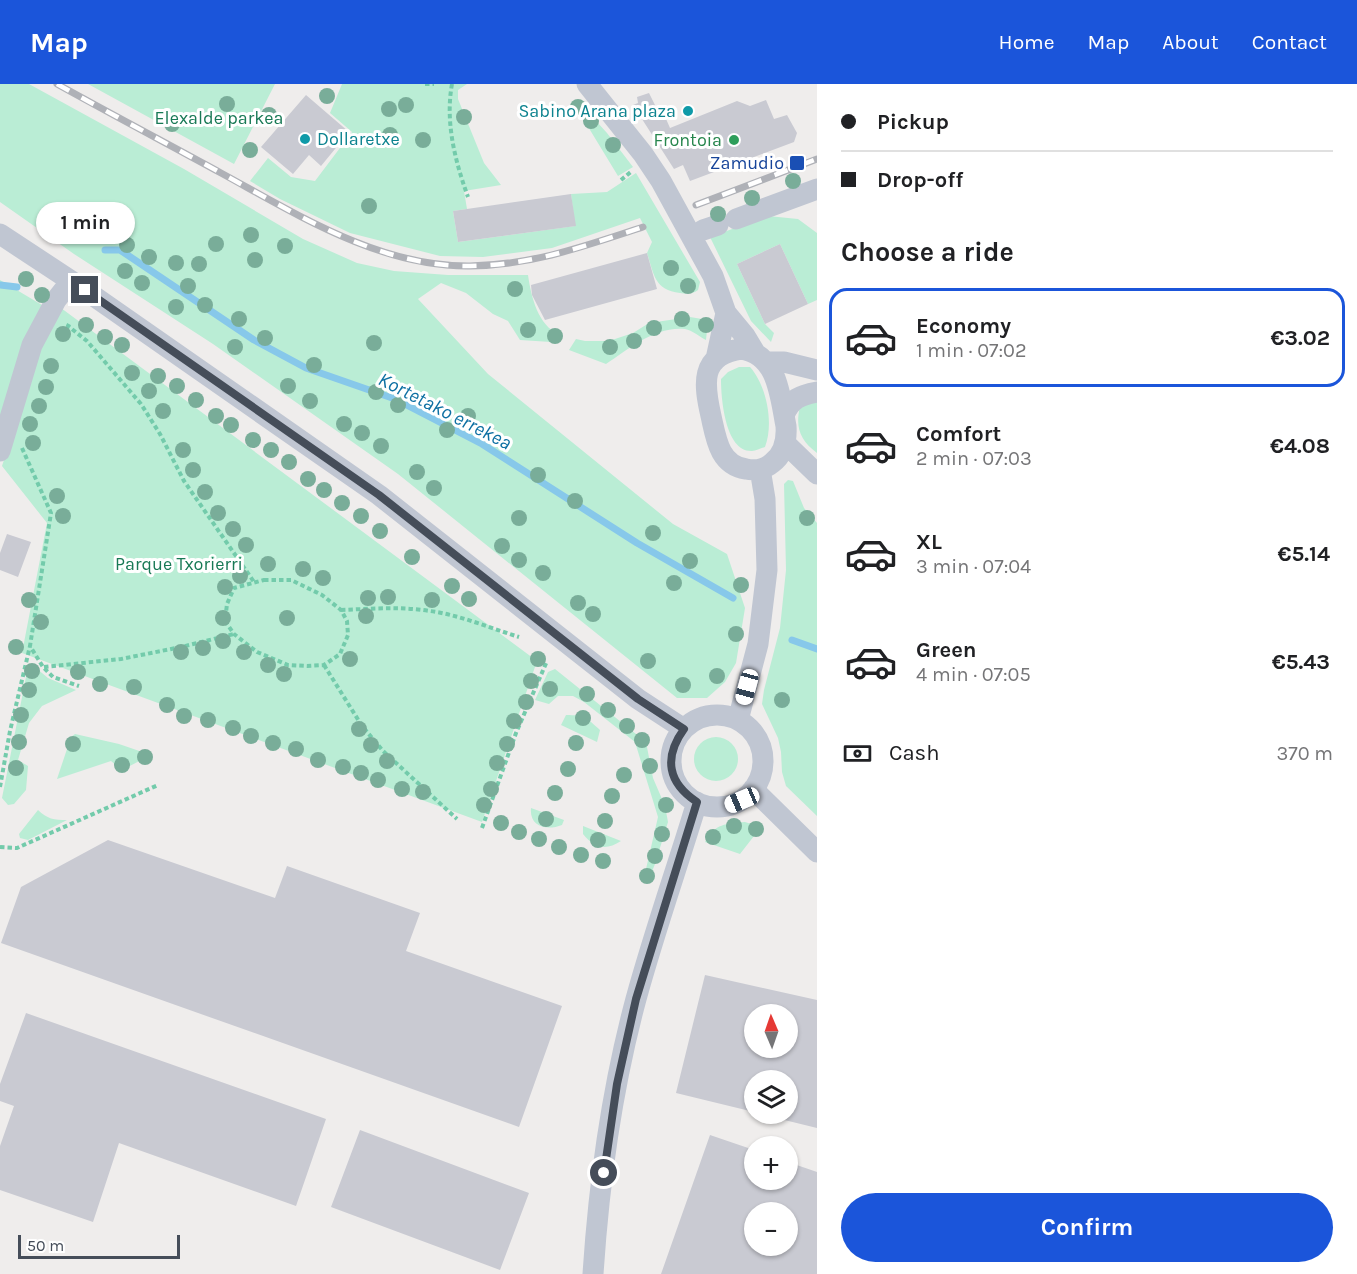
<!DOCTYPE html>
<html lang="en">
<head>
<meta charset="utf-8">
<style>
	:root { --surface:#fff; --page:#f2f2f2; --text:#202124; --muted:#757577; --line:#e0e0e0; --accent:#1b55da }
	body { margin:0; font-family:Karla,sans-serif; background:var(--page); color:var(--text); height:100vh; display:flex; flex-direction:column; font-size:22px; white-space:nowrap }
	* { box-sizing:border-box; margin:0 }
	p { font-size:20px; color:var(--muted) }
	.icon { flex:none; width:33px; height:33px; fill:none; stroke:currentColor; stroke-width:2; stroke-linecap:round; stroke-linejoin:round }
	.map { position:relative; flex:1; overflow:hidden }
	.side { display:flex; flex-direction:column; background:var(--surface); width:540px }
	.side>* { flex:none }
	.hud { display:grid; align-content:center; height:132px; padding:0 24px; background:var(--surface) }
	.needle { width:39px; rotate:358deg }
	.tools { position:absolute; left:744px; top:920px; display:grid; gap:12px }
	.tools a { display:grid; place-items:center; width:54px; height:54px; border-radius:50%; background:var(--surface); box-shadow:0 2px 4px #0004; font-size:30px }
	.scale { position:absolute; left:18px; bottom:15px; width:162px; box-sizing:border-box; padding-left:6px; border:3px solid #454d59; border-top:0; font-size:16px; line-height:21px; white-space:nowrap; color:#454d59; -webkit-text-stroke:4px #fff; paint-order:stroke }
	.end { position:absolute; width:27px; height:27px; margin:-14px; border:8px solid #454d59; background:#fff; box-shadow:0 0 0 3px #fff }
	.from { border-radius:50% }
	.bubble { position:absolute; height:42px; border-radius:21px; background:var(--surface); box-shadow:0 2px 4px #0004; font-size:20px; font-weight:700; line-height:42px; text-align:center }
	.car { position:absolute; width:18px; height:36px; margin:-18px -9px; border-radius:8px; box-shadow:0 0 4px 2px #0007; background:linear-gradient(#fff 24%,#345 0 40%,#fff 0 76%,#345 0 86%,#fff 0) }
	.hud b { display:flex; align-items:center; gap:21px; height:57px; font-size:22px }
	.hud b+b { border-top:2px solid var(--line) }
	.hud i { width:15px; height:15px; background:var(--text) }
	ul { padding:0; list-style:none }
	li { display:flex; align-items:center; gap:18px; height:99px; margin:0 12px 9px; padding:0 12px; border:3px solid transparent; border-radius:18px }
	li div { flex:1 }
	li b { display:block; font-size:22px }
	li em { font-style:normal; font-weight:700 }
	li.on { border-color:var(--accent) }
	li>.icon { width:54px; height:54px; stroke-width:1.5 }
	h2 { padding:0 24px; font-size:27px; line-height:72px }
	.pay { display:flex; align-items:center; gap:15px; height:66px; padding:0 24px; font-size:22px }
	.pay p { margin-inline-start:auto }
	.action { display:flex; gap:12px; margin-top:auto; padding:12px 24px }
	.action a { flex:1; height:69px; border-radius:36px; background:var(--accent); color:#fff; font-size:24px; font-weight:700; line-height:69px; text-align:center }
	header { display:flex; align-items:center; gap:36px; box-sizing:border-box; height:84px; padding:0 30px; background:var(--accent); color:#fff }
	header strong { font-size:28px }
	nav { display:flex; gap:33px; margin-inline-start:auto; font-size:21px }
	main { display:flex; flex:1; min-height:0 }
	.map>svg:first-child { display:block }
	.green { fill:#baedd5 }
	.lines { fill:none; stroke-linecap:round; stroke-linejoin:round }
	.stream { stroke:#87c8ea; stroke-width:7 }
	.building { fill:#c9cad2; fill-rule:evenodd }
	.path { stroke:#73cbab; stroke-width:4; stroke-dasharray:4.5 3; stroke-linecap:butt }
	.street { stroke:#c0c6d2; stroke-width:21 }
	.rail-casing { stroke:#afb1b7; stroke-width:7 }
	.rail { stroke:#fff; stroke-width:4.5; stroke-dasharray:14; stroke-linecap:butt }
	.tree { fill:#79ad99 }
	.route { stroke:#454d59; stroke-width:8 }
	.culture-dot { fill:#0f9aa8; stroke:#fff; stroke-width:2 }
	.leisure-dot { fill:#2e9e5b; stroke:#fff; stroke-width:2 }
	.transit-dot { fill:#1a4fb4; stroke:#fff; stroke-width:2 }
	.labels { text-anchor:middle; dominant-baseline:central; stroke-width:6; stroke-linejoin:round; paint-order:stroke }
	.culture-label { font-size:18px; fill:#0d838f; stroke:#fff; text-anchor:end }
	.park-label { font-size:18px; fill:#187955; stroke:#fff }
	.leisure-label { font-size:18px; fill:#27864d; stroke:#fff; text-anchor:end }
	.transit-label { font-size:18px; fill:#164399; stroke:#fff; text-anchor:end }
	.water-label { font-size:20px; font-style:italic; fill:#0e70a3; stroke:#fff }
</style>
</head>
<body>
<header>
<strong>Map</strong>
<nav><a>Home</a><a>Map</a><a>About</a><a>Contact</a></nav>
</header>
<main>
<div class="map">
<svg width="817" height="1190" viewBox="0 0 817 1190">
	<rect width="100%" height="100%" fill="#efedec"/>
	<path class="green" d="M0,0H29L184,85L303,155L357,179L394,187L448,191H528C531,212 538,242 559,250L551,258L520,256L508,237L493,230L466,209L441,199L418,215L488,290L673,440L727,470L745,524L736,579L725,598L707,614H677L398,390L213,260L74,170L0,118Z
		M88,0H275L234,80Z
		M342,0H467L458,6V15L484,79L501,101L464,107L467,125L453,127L458,158L575,142L571,110L607,108L636,89L700,198L698,206C693,210 687,210 680,209C654,206 654,190 647,169L652,158L640,134L552,164L483,173L440,172L350,149L280,115L250,97L268,74L291,93L315,97L352,48L330,29Z
		M577,16L607,49L633,83L618,92L573,18Z
		M768,132L798,135L817,149V216L808,220L780,160L737,180L765,240L774,249L771,258L751,237L710,153Z
		M0,196L47,224L0,345Z
		M61,224L537,577L482,738L22,569L47,439L2,382L44,252Z
		M690,233L708,236L706,256C700,253 692,246 685,245C655,242 629,265 606,280L569,266L576,255L585,257H609L633,249L649,239Z
		M739,283H750C767,302 774,340 765,363C761,364 756,367 752,367C725,368 721,314 721,295L728,288Z
		M817,313V369C800,356 795,344 800,322Z
		M788,396L793,397L804,424L817,439V732L786,702L782,688L781,668L778,654L762,620L764,606L780,544L786,486L784,400Z
		M28,583L36,584L48,594L76,606L42,622L29,639L18,676L28,682L26,706L14,720L8,721L2,714Z
		M555,585L646,658L653,694L665,722L668,738L655,780L649,795L643,798L658,733L635,658L584,618L573,612H558L549,620L535,616L548,588Z
		M566,631C584,631 587,634 600,646L597,658L561,641Z
		M75,650L119,660L151,671L122,686L111,677L57,695L71,653Z
		M694 675a22 22 0 1 1 44 0a22 22 0 1 1-44 0Z
		M531,724L564,736L562,741C547,747 529,743 531,724Z
		M38,726C47,735 54,736 67,736L28,756L20,754L19,750Z
		M745,738L761,743L740,770L705,758C716,739 725,740 745,738Z
		M583,742L621,757C606,767 594,764 583,750Z"/>
	<g class="lines">
		<path class="stream" d="M105,166H120L254,256L306,284L395,315L482,360L637,459L733,514
			M0,201L17,203
			M792,556L817,565"/>
	</g>
	<path class="building" d="M649,9L656,23L660,21L670,44L737,17L750,22L766,16L774,35L787,31L797,49L794,58L690,97L683,81L674,85L633,21L638,19L637,13Z
		M306,11L349,48L321,82L309,71L293,90L261,63Z
		M571,110L576,142L458,158L453,127Z
		M780,160L808,220L765,240L737,180Z
		M647,169L657,205L545,236L532,211L531,201Z
		M7,450L31,458L18,493L0,486V469Z
		M108,756L275,814L287,782L420,829L406,867L562,922L519,1043L1,859L21,803Z
		M705,891L817,916V1044L760,1030L788,1029V996H754V1028L676,1009ZM754,930H788V963H754Z
		M26,929L326,1035L296,1122L119,1059L93,1138L0,1106V1062L14,1022L0,1017V1000Z
		M360,1046L529,1109L500,1186L331,1123Z
		M710,1051L754,1066V1095H788V1078L817,1088V1190H661ZM754,1128H788V1161H754Z"/>
	<g class="lines">
		<path class="path" d="M425,0H434
			M452,0C445,38 455,77 468,113
			M621,96L632,87
			M69,240L68,242L87,257L141,320L160,350L184,397L254,498
			M22,364L51,429L30,562L43,583L53,593L79,602
			M264,496H291L322,511L341,526L347,537L348,551L340,570L324,581L307,582L288,581L257,568L234,550L225,537L227,520L234,504Z
			M341,526C370,525 400,522 430,527C460,531 490,544 519,553
			M324,581L362,642L383,667L457,735
			M44,583L121,575L181,563L234,550
			M0,703L10,647L30,562
			M482,744L516,649L547,577
			M0,763L17,764L158,701"/>
		<path class="street" d="M587,0L643,70L661,97L713,192L726,229L745,252L754,267
			M736,135L817,105
			M703,146L718,141
			M0,150L85,206L379,411L638,615L684,645
			M741,265C778,270 780,312 786,342C787,357 784,370 772,379C765,385 755,387 746,385C719,381 716,354 711,332C704,301 699,271 741,265Z
			M716,275L726,229
			M767,278H784L817,286
			M784,331C791,315 800,311 817,308
			M786,360L817,390
			M0,367L32,261L56,216L71,197
			M671 677a46 46 0 1 1 92 0a46 46 0 1 1-92 0Z
			M738,636L758,560L767,486L765,415L760,385
			M753,705L817,768
			M593,1190C599,1098 612,1004 636,915C654,849 677,784 697,718"/>
		<g class="rail-casing">
			<path id="rail" d="M57,0C111,30 166,59 221,89C298,131 380,183 470,182C533,181 585,162 643,143
				M696,121L817,75"/>
		</g>
		<use href="#rail" class="rail"/>
	</g>
	<g class="tree">
		<circle cx="327" cy="12" r="8"/>
		<circle cx="227" cy="20" r="8"/>
		<circle cx="406" cy="21" r="8"/>
		<circle cx="578" cy="23" r="8"/>
		<circle cx="389" cy="25" r="8"/>
		<circle cx="269" cy="31" r="8"/>
		<circle cx="464" cy="33" r="8"/>
		<circle cx="591" cy="37" r="8"/>
		<circle cx="172" cy="40" r="8"/>
		<circle cx="390" cy="51" r="8"/>
		<circle cx="423" cy="56" r="8"/>
		<circle cx="613" cy="61" r="8"/>
		<circle cx="250" cy="66" r="8"/>
		<circle cx="793" cy="97" r="8"/>
		<circle cx="752" cy="114" r="8"/>
		<circle cx="369" cy="122" r="8"/>
		<circle cx="718" cy="130" r="8"/>
		<circle cx="251" cy="151" r="8"/>
		<circle cx="216" cy="160" r="8"/>
		<circle cx="127" cy="161" r="8"/>
		<circle cx="285" cy="162" r="8"/>
		<circle cx="149" cy="173" r="8"/>
		<circle cx="255" cy="176" r="8"/>
		<circle cx="176" cy="179" r="8"/>
		<circle cx="199" cy="180" r="8"/>
		<circle cx="671" cy="184" r="8"/>
		<circle cx="125" cy="187" r="8"/>
		<circle cx="26" cy="195" r="8"/>
		<circle cx="142" cy="199" r="8"/>
		<circle cx="188" cy="202" r="8"/>
		<circle cx="688" cy="202" r="8"/>
		<circle cx="515" cy="205" r="8"/>
		<circle cx="42" cy="211" r="8"/>
		<circle cx="205" cy="221" r="8"/>
		<circle cx="176" cy="223" r="8"/>
		<circle cx="239" cy="235" r="8"/>
		<circle cx="682" cy="235" r="8"/>
		<circle cx="86" cy="241" r="8"/>
		<circle cx="706" cy="241" r="8"/>
		<circle cx="654" cy="244" r="8"/>
		<circle cx="528" cy="246" r="8"/>
		<circle cx="63" cy="250" r="8"/>
		<circle cx="555" cy="252" r="8"/>
		<circle cx="105" cy="253" r="8"/>
		<circle cx="265" cy="254" r="8"/>
		<circle cx="634" cy="257" r="8"/>
		<circle cx="374" cy="259" r="8"/>
		<circle cx="122" cy="261" r="8"/>
		<circle cx="235" cy="263" r="8"/>
		<circle cx="610" cy="263" r="8"/>
		<circle cx="314" cy="281" r="8"/>
		<circle cx="51" cy="282" r="8"/>
		<circle cx="132" cy="289" r="8"/>
		<circle cx="158" cy="292" r="8"/>
		<circle cx="177" cy="302" r="8"/>
		<circle cx="288" cy="302" r="8"/>
		<circle cx="46" cy="303" r="8"/>
		<circle cx="149" cy="307" r="8"/>
		<circle cx="376" cy="308" r="8"/>
		<circle cx="196" cy="316" r="8"/>
		<circle cx="310" cy="317" r="8"/>
		<circle cx="398" cy="321" r="8"/>
		<circle cx="39" cy="322" r="8"/>
		<circle cx="163" cy="327" r="8"/>
		<circle cx="216" cy="332" r="8"/>
		<circle cx="468" cy="332" r="8"/>
		<circle cx="30" cy="340" r="8"/>
		<circle cx="344" cy="340" r="8"/>
		<circle cx="231" cy="341" r="8"/>
		<circle cx="447" cy="346" r="8"/>
		<circle cx="362" cy="349" r="8"/>
		<circle cx="488" cy="350" r="8"/>
		<circle cx="253" cy="356" r="8"/>
		<circle cx="33" cy="359" r="8"/>
		<circle cx="381" cy="362" r="8"/>
		<circle cx="183" cy="366" r="8"/>
		<circle cx="271" cy="366" r="8"/>
		<circle cx="289" cy="378" r="8"/>
		<circle cx="193" cy="386" r="8"/>
		<circle cx="417" cy="388" r="8"/>
		<circle cx="538" cy="391" r="8"/>
		<circle cx="308" cy="395" r="8"/>
		<circle cx="434" cy="404" r="8"/>
		<circle cx="324" cy="406" r="8"/>
		<circle cx="205" cy="408" r="8"/>
		<circle cx="57" cy="412" r="8"/>
		<circle cx="575" cy="417" r="8"/>
		<circle cx="342" cy="419" r="8"/>
		<circle cx="218" cy="429" r="8"/>
		<circle cx="63" cy="432" r="8"/>
		<circle cx="361" cy="432" r="8"/>
		<circle cx="519" cy="434" r="8"/>
		<circle cx="807" cy="434" r="8"/>
		<circle cx="233" cy="445" r="8"/>
		<circle cx="380" cy="447" r="8"/>
		<circle cx="653" cy="449" r="8"/>
		<circle cx="246" cy="461" r="8"/>
		<circle cx="502" cy="462" r="8"/>
		<circle cx="412" cy="473" r="8"/>
		<circle cx="519" cy="476" r="8"/>
		<circle cx="690" cy="477" r="8"/>
		<circle cx="268" cy="480" r="8"/>
		<circle cx="303" cy="485" r="8"/>
		<circle cx="543" cy="489" r="8"/>
		<circle cx="240" cy="492" r="8"/>
		<circle cx="323" cy="494" r="8"/>
		<circle cx="674" cy="499" r="8"/>
		<circle cx="741" cy="501" r="8"/>
		<circle cx="452" cy="502" r="8"/>
		<circle cx="225" cy="503" r="8"/>
		<circle cx="388" cy="513" r="8"/>
		<circle cx="368" cy="514" r="8"/>
		<circle cx="469" cy="515" r="8"/>
		<circle cx="29" cy="516" r="8"/>
		<circle cx="432" cy="516" r="8"/>
		<circle cx="578" cy="519" r="8"/>
		<circle cx="593" cy="530" r="8"/>
		<circle cx="366" cy="532" r="8"/>
		<circle cx="223" cy="534" r="8"/>
		<circle cx="287" cy="534" r="8"/>
		<circle cx="41" cy="538" r="8"/>
		<circle cx="736" cy="550" r="8"/>
		<circle cx="223" cy="557" r="8"/>
		<circle cx="16" cy="563" r="8"/>
		<circle cx="203" cy="564" r="8"/>
		<circle cx="181" cy="568" r="8"/>
		<circle cx="244" cy="568" r="8"/>
		<circle cx="350" cy="575" r="8"/>
		<circle cx="538" cy="575" r="8"/>
		<circle cx="648" cy="577" r="8"/>
		<circle cx="268" cy="581" r="8"/>
		<circle cx="32" cy="587" r="8"/>
		<circle cx="78" cy="588" r="8"/>
		<circle cx="284" cy="590" r="8"/>
		<circle cx="717" cy="592" r="8"/>
		<circle cx="531" cy="597" r="8"/>
		<circle cx="100" cy="600" r="8"/>
		<circle cx="683" cy="601" r="8"/>
		<circle cx="134" cy="603" r="8"/>
		<circle cx="550" cy="605" r="8"/>
		<circle cx="29" cy="606" r="8"/>
		<circle cx="587" cy="610" r="8"/>
		<circle cx="782" cy="616" r="8"/>
		<circle cx="526" cy="618" r="8"/>
		<circle cx="167" cy="621" r="8"/>
		<circle cx="608" cy="626" r="8"/>
		<circle cx="21" cy="631" r="8"/>
		<circle cx="184" cy="632" r="8"/>
		<circle cx="583" cy="634" r="8"/>
		<circle cx="208" cy="636" r="8"/>
		<circle cx="514" cy="637" r="8"/>
		<circle cx="627" cy="642" r="8"/>
		<circle cx="233" cy="644" r="8"/>
		<circle cx="359" cy="645" r="8"/>
		<circle cx="251" cy="652" r="8"/>
		<circle cx="642" cy="656" r="8"/>
		<circle cx="19" cy="658" r="8"/>
		<circle cx="273" cy="659" r="8"/>
		<circle cx="576" cy="659" r="8"/>
		<circle cx="73" cy="660" r="8"/>
		<circle cx="507" cy="660" r="8"/>
		<circle cx="371" cy="661" r="8"/>
		<circle cx="296" cy="665" r="8"/>
		<circle cx="145" cy="673" r="8"/>
		<circle cx="318" cy="676" r="8"/>
		<circle cx="387" cy="677" r="8"/>
		<circle cx="497" cy="679" r="8"/>
		<circle cx="122" cy="681" r="8"/>
		<circle cx="650" cy="682" r="8"/>
		<circle cx="343" cy="683" r="8"/>
		<circle cx="16" cy="684" r="8"/>
		<circle cx="568" cy="685" r="8"/>
		<circle cx="361" cy="689" r="8"/>
		<circle cx="624" cy="691" r="8"/>
		<circle cx="378" cy="696" r="8"/>
		<circle cx="402" cy="705" r="8"/>
		<circle cx="491" cy="705" r="8"/>
		<circle cx="423" cy="708" r="8"/>
		<circle cx="555" cy="709" r="8"/>
		<circle cx="612" cy="712" r="8"/>
		<circle cx="484" cy="721" r="8"/>
		<circle cx="666" cy="721" r="8"/>
		<circle cx="546" cy="735" r="8"/>
		<circle cx="605" cy="737" r="8"/>
		<circle cx="501" cy="739" r="8"/>
		<circle cx="734" cy="742" r="8"/>
		<circle cx="756" cy="745" r="8"/>
		<circle cx="519" cy="748" r="8"/>
		<circle cx="662" cy="750" r="8"/>
		<circle cx="713" cy="753" r="8"/>
		<circle cx="539" cy="755" r="8"/>
		<circle cx="598" cy="756" r="8"/>
		<circle cx="559" cy="763" r="8"/>
		<circle cx="581" cy="771" r="8"/>
		<circle cx="655" cy="772" r="8"/>
		<circle cx="603" cy="777" r="8"/>
		<circle cx="647" cy="792" r="8"/>
	</g>
	<g class="lines">
		<path class="route" d="M85,206L379,411L638,615L684,645C663,674 668,699 697,718L636,915L617,1000L604,1089"/>
	</g>
	<g class="culture-dot">
		<circle cx="688" cy="27" r="6"/>
		<circle cx="305" cy="55" r="6"/>
	</g>
	<circle class="leisure-dot" cx="734" cy="56" r="6"/>
	<rect class="transit-dot" x="789" y="71" width="16" height="16" rx="3"/>
	<g class="labels">
		<g class="culture-label">
			<text x="676" y="27">Sabino Arana plaza</text>
			<text x="317" y="55" text-anchor="start">Dollaretxe</text>
		</g>
		<g class="park-label">
			<text x="219" y="34">Elexalde parkea</text>
			<text x="179" y="480">Parque Txorierri</text>
		</g>
		<g class="leisure-label">
			<text x="722" y="56">Frontoia</text>
		</g>
		<g class="transit-label">
			<text x="784" y="79">Zamudio</text>
		</g>
		<g class="water-label">
			<text transform="translate(445 327) rotate(27)">Kortetako errekea</text>
		</g>
	</g>
</svg>
<div class="tools">
<a><svg class="needle" viewBox="-14 -14 28 28"><path d="M0-13l5 13h-10z" fill="#e53935"/><path d="M0 13l5-13h-10z" fill="#757577"/></svg></a>
<a><svg class="icon" aria-label="layers" viewBox="0 0 24 24"><path d="M12 4l9 5-9 5-9-5zM3 14l9 5 9-5"/></svg></a>
<a>+</a>
<a>−</a>
</div>
<div class="scale">50 m</div>
<i class="end from" style="left:604px;top:1089px"></i>
<i class="end" style="left:85px;top:206px"></i>
<div class="bubble" style="left:36px;top:118px;width:99px">1 min</div>
<i class="car" style="left:747px;top:603px;rotate:195deg"></i>
<i class="car" style="left:742px;top:716px;rotate:247deg"></i>
</div>
<section class="side">
<div class="hud">
<b><i class="from"></i>Pickup</b>
<b><i></i>Drop-off</b>
</div>
<h2>Choose a ride</h2>
<ul>
<li class="on"><svg class="icon" aria-label="car" viewBox="0 0 24 24"><path d="M5 17H2v-5l4-1 3-4h7l3 4 3 1v5h-3M9 17h6M6 11h13"/><circle cx="7" cy="17" r="2"/><circle cx="17" cy="17" r="2"/></svg><div><b>Economy</b><p>1 min · 07:02</p></div><em>€3.02</em></li>
<li><svg class="icon" aria-label="car" viewBox="0 0 24 24"><path d="M5 17H2v-5l4-1 3-4h7l3 4 3 1v5h-3M9 17h6M6 11h13"/><circle cx="7" cy="17" r="2"/><circle cx="17" cy="17" r="2"/></svg><div><b>Comfort</b><p>2 min · 07:03</p></div><em>€4.08</em></li>
<li><svg class="icon" aria-label="car" viewBox="0 0 24 24"><path d="M5 17H2v-5l4-1 3-4h7l3 4 3 1v5h-3M9 17h6M6 11h13"/><circle cx="7" cy="17" r="2"/><circle cx="17" cy="17" r="2"/></svg><div><b>XL</b><p>3 min · 07:04</p></div><em>€5.14</em></li>
<li><svg class="icon" aria-label="car" viewBox="0 0 24 24"><path d="M5 17H2v-5l4-1 3-4h7l3 4 3 1v5h-3M9 17h6M6 11h13"/><circle cx="7" cy="17" r="2"/><circle cx="17" cy="17" r="2"/></svg><div><b>Green</b><p>4 min · 07:05</p></div><em>€5.43</em></li>
</ul>
<div class="pay"><svg class="icon" aria-label="cash" viewBox="0 0 24 24"><path d="M3 7h18v10H3z"/><circle cx="12" cy="12" r="2"/></svg>Cash<p>370 m</p></div>
<div class="action"><a>Confirm</a></div>
</section>
</main>
</body>
</html>
